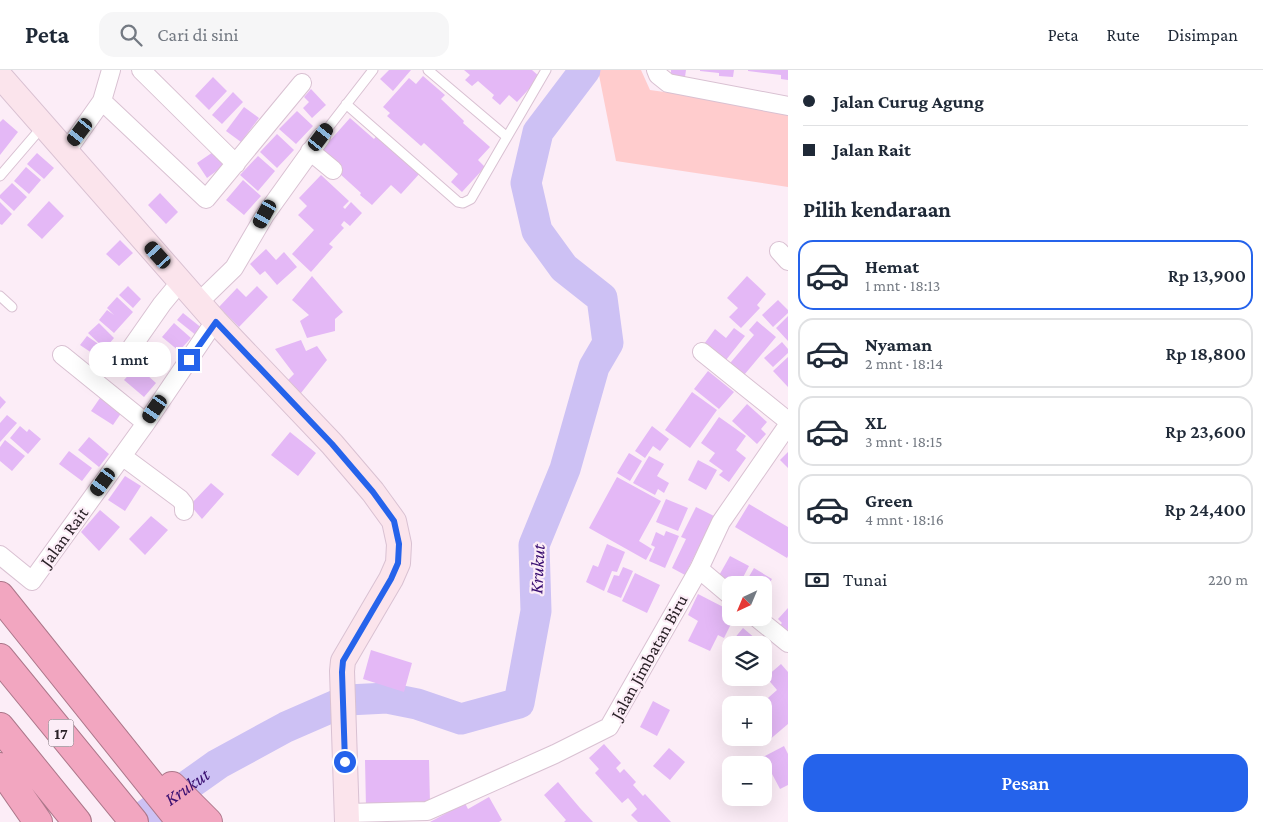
<!DOCTYPE html>
<html lang="id">
<head>
<meta charset="utf-8">
<style>
	:root { --surface:#fff; --page:#f6f6f7; --text:#1f2937; --muted:#747a83; --line:#e0e1e3; --accent:#2563eb }
	body { margin:0; font-family:"Crimson Pro",serif; background:var(--page); color:var(--text); height:100vh; display:flex; flex-direction:column; font-size:19px; white-space:nowrap }
	* { box-sizing:border-box; margin:0 }
	p { font-size:16px; color:var(--muted) }
	.icon { flex:none; width:28px; height:28px; fill:none; stroke:currentColor; stroke-width:2; stroke-linecap:round; stroke-linejoin:round }
	.map { position:relative; flex:1; overflow:hidden }
	.panel { display:flex; flex-direction:column; background:var(--surface); width:475px }
	.panel>* { flex:none }
	.banner { display:grid; align-content:center; height:110px; padding:0 15px; background:var(--surface) }
	.needle { width:32px; rotate:224deg }
	.buttons { position:absolute; left:722px; top:506px; display:grid; gap:10px }
	.buttons a { display:grid; place-items:center; width:50px; height:50px; border-radius:10px; background:var(--surface); box-shadow:0 5px 20px #0002; font-size:25px }
	.end { position:absolute; width:22px; height:22px; margin:-11px; border:6px solid #2563eb; background:#fff; box-shadow:0 0 0 2px #fff }
	.from { border-radius:50% }
	.bubble { position:absolute; height:35px; border-radius:15px; background:var(--surface); box-shadow:0 5px 20px #0002; font-size:16px; font-weight:600; line-height:35px; text-align:center }
	.car { position:absolute; width:15px; height:30px; margin:-15px -8px; border-radius:6px; box-shadow:0 0 4px 1px #0007; background:linear-gradient(#222 24%,#8ab4d8 0 40%,#222 0 76%,#8ab4d8 0 86%,#222 0) }
	.banner b { display:flex; align-items:center; gap:18px; height:48px; font-size:19px }
	.banner b+b { border-top:1px solid var(--line) }
	.banner i { width:12px; height:12px; background:var(--text) }
	ul { padding:0; list-style:none }
	li { display:flex; align-items:center; gap:15px; height:70px; margin:0 10px 8px; padding:0 5px; border:2px solid var(--line); border-radius:15px }
	li div { flex:1 }
	li b { display:block; font-size:19px }
	li em { font-style:normal; font-weight:600 }
	li.selected { border-color:var(--accent) }
	li>.icon { width:45px; height:45px; stroke-width:1.5 }
	h2 { padding:0 15px; font-size:22px; line-height:60px }
	.pay { display:flex; align-items:center; gap:12px; height:55px; padding:0 15px; font-size:19px }
	.pay p { margin-inline-start:auto }
	.cta { display:flex; gap:10px; margin-top:auto; padding:10px 15px }
	.cta a { flex:1; height:58px; border-radius:15px; background:var(--accent); color:#fff; font-size:20px; font-weight:600; line-height:58px; text-align:center }
	header { display:flex; align-items:center; gap:30px; box-sizing:border-box; height:70px; padding:0 25px; background:var(--surface); border-bottom:1px solid var(--line) }
	header strong { font-size:24px }
	nav { display:flex; gap:28px; margin-inline-start:auto; font-size:18px }
	.search { width:350px; height:45px; background:var(--page); display:flex; align-items:center; gap:12px; box-sizing:border-box; padding:0 18px; border-radius:15px; color:var(--muted); font-size:19px }
	main { display:flex; flex:1; min-height:0 }
	.map>svg:first-child { display:block }
	.green { fill:#ffcccd }
	.lines { fill:none; stroke-linecap:round; stroke-linejoin:round }
	.river { stroke:#cdc1f4; stroke-width:31 }
	.building { fill:#e4b8f6 }
	.lane-casing { stroke:#d9c1d2; stroke-width:11 }
	.street-casing { stroke:#d9c1d2; stroke-width:20 }
	.secondary-casing { stroke:#d9c1d2; stroke-width:26 }
	.highway-casing { stroke:#ac778a; stroke-width:30 }
	.lane { stroke:#fff; stroke-width:9 }
	.street { stroke:#fff; stroke-width:18 }
	.secondary { stroke:#fbe4ec; stroke-width:24 }
	.highway { stroke:#f2a6c0; stroke-width:28 }
	.route { stroke:#2563eb; stroke-width:6 }
	.labels { text-anchor:middle; dominant-baseline:central; stroke-width:4.5; stroke-linejoin:round; paint-order:stroke }
	.shield { fill:#fcedf7; stroke:#695e65; stroke-width:1 }
	.shield-label { font-size:16px; font-weight:bold; fill:#2a2127 }
	.street-label { font-size:18px; fill:#2a2127; stroke:#fcedf7 }
	.water-label { font-size:19px; font-style:italic; fill:#390e70; stroke:#fcedf7 }
</style>
</head>
<body>
<header>
<strong>Peta</strong>
<div class="search"><svg class="icon" aria-label="search" viewBox="0 0 24 24"><circle cx="10" cy="10" r="6"/><path d="M15 15l6 6"/></svg>Cari di sini</div>
<nav><a>Peta</a><a>Rute</a><a>Disimpan</a></nav>
</header>
<main>
<div class="map">
<svg width="788" height="752" viewBox="0 0 788 752">
	<rect width="100%" height="100%" fill="#fcedf7"/>
	<path class="green" d="M598,0H641L650,20L779,38L788,30V117L616,91Z"/>
	<g class="lines">
		<path class="river" id="s1" d="M136,752L218,694L286,657L348,630L387,628L417,634L461,649L519,633L536,541L534,475L565,399L594,297L608,273L602,228L564,198L537,161L526,113L538,62L585,0"/>
	</g>
	<path class="building" d="M389,0H411L393,21L380,9Z
		M464,0H532L540,7L517,32L509,25L500,35L492,28L494,25L478,11L472,16L465,10L470,5Z
		M671,0H686L685,7L671,6Z
		M700,0H734L733,7L719,6V3L700,1Z
		M748,0H788V10L781,9V5L748,1Z
		M423,6L445,25L441,29L464,51L463,53L490,77L478,90L485,97L462,122L451,112L458,104L424,73L421,76L387,46L390,43L383,37L409,8L416,14Z
		M213,7L227,21L209,40L195,26Z
		M311,19L326,35L312,48L303,38L309,32L304,27Z
		M233,22L243,32L222,54L212,45Z
		M244,37L259,48L241,72L226,61Z
		M297,41L313,56L296,74L279,59Z
		M350,48L374,69L378,64L421,102L401,124L391,115L372,135L360,125L361,123L318,84Z
		M3,49L18,62L0,85V52Z
		M277,64L294,80L277,98L260,82Z
		M216,80L226,94L207,108L197,93Z
		M37,83L54,98L44,109L27,94Z
		M258,86L275,101L258,121L240,105Z
		M26,97L41,110L29,124L14,111Z
		M321,105L349,131L343,137L345,139L351,132L362,143L350,156L344,151L341,155L344,158L329,174L333,177L311,202L292,184L314,160L298,145L307,136L299,128Z
		M243,110L261,126L244,145L226,130Z
		M12,113L27,127L14,141L0,128V125Z
		M160,123L178,142L166,154L148,135Z
		M49,131L64,146L42,169L27,155Z
		M0,132L12,144L2,155L0,154Z
		M120,170L133,183L119,196L106,184Z
		M266,179L276,190L284,182L297,197L277,215L265,201L260,205L250,194Z
		M312,206L343,242L335,249V261L307,268L300,251L309,245L292,230Z
		M747,206L766,224L757,235L760,238L741,258L729,247L738,238L727,228Z
		M128,216L141,229L133,238L119,225Z
		M257,216L268,227L239,257L219,237L237,218L246,227Z
		M117,227L133,242L114,263L99,250L107,240L114,245L107,238Z
		M778,230L788,240V243L773,257L762,245Z
		M183,243L203,259L197,266L177,250Z
		M788,246V271L776,258Z
		M757,251L776,267L739,311L725,299L754,265L749,260Z
		M99,253L114,268L98,287L80,275L87,266L104,278L88,263Z
		M174,253L191,268L179,281L162,267Z
		M734,258L745,266L726,290L704,274L715,259L726,268Z
		M301,270L306,281L317,276L327,290L301,323L287,311L294,304L275,279Z
		M782,272L788,279V283L773,297L764,288Z
		M788,287V317L773,301Z
		M137,296L156,313L144,327L124,310Z
		M708,301L734,322L719,339L694,319Z
		M692,322L717,340L690,378L665,360Z
		M102,325L124,339L113,355L91,341Z
		M0,326L6,332L0,339Z
		M747,334L767,352L761,359L766,364L757,374L732,351Z
		M7,345L17,353L0,372V353Z
		M719,347L746,366L736,380L746,388L729,412L719,405L723,401L709,391L715,383L701,373Z
		M20,356L27,362L29,359L41,369L28,384L10,368Z
		M652,356L669,369L660,381L653,376L645,388L635,381Z
		M290,362L316,383L298,406L271,385Z
		M89,367L109,384L99,397L78,380Z
		M5,370L25,386L12,401L0,391V377Z
		M69,381L92,398L82,411L59,394Z
		M788,382V398L780,390Z
		M629,383L642,391L630,411L617,403Z
		M649,386L664,394L657,406L669,413L664,423L658,419L655,425L633,413Z
		M698,390L717,400L706,420L688,410Z
		M125,406L141,416L125,441L108,430Z
		M617,407L661,431L639,471L652,479L646,490L589,458Z
		M211,413L224,424L202,449L190,435Z
		M666,429L688,438L678,461L656,452Z
		M749,434L788,457V486L787,488L735,457Z
		M696,437L714,446L685,505L672,498L686,469L681,467Z
		M100,440L120,457L99,481L81,462Z
		M151,446L168,460L145,485L129,469Z
		M666,461L679,466L665,498L649,491L655,477L651,475L656,462L664,466Z
		M607,474L625,482L617,502L612,501L604,521L586,512L593,495L598,497Z
		M730,486L749,496L739,515H731L717,509Z
		M623,497L633,501L621,528L607,522L614,505L619,506Z
		M754,498L772,509L764,522V515H744Z
		M635,503L660,515L647,543L622,531Z
		M698,524L731,541V548H734L724,568L718,565L710,581L688,571L698,551L688,545Z
		M788,538V563L780,555L782,553L778,549Z
		M743,558L763,575H731V589L723,582Z
		M371,580L412,593L404,622L363,609Z
		M781,594L788,602V654L768,671L764,666V635H760L777,620L766,607Z
		M653,631L670,640L657,666L640,657Z
		M604,674L621,693L616,698L620,703L624,699L636,712L633,715L643,726L645,724L671,752H638L631,745L637,739L633,734L628,728L622,733L595,703L599,699L589,688Z
		M784,676L788,684V715L780,719L763,687Z
		M669,678L685,692L670,710L653,696Z
		M365,690H429L430,733L366,737Z
		M558,712L580,738L593,752H564L566,750L544,725Z
		M489,727L502,750L499,752H430L465,733L468,739Z"/>
	<g class="lines">
		<g class="lane-casing">
			<path id="lane" d="M428,0L507,67
				M346,34L458,132L463,133L471,129L546,0
				M321,67L373,0
				M0,106L42,57
				M0,226L12,237"/>
		</g>
		<g class="street-casing">
			<path id="street" d="M111,0L102,31L206,129L302,13
				M141,0L236,94
				M656,0L658,5L668,13L788,36
				M310,81L333,100
				M66,82L102,31
				M779,181L788,191
				M199,232L234,198L265,145L321,67
				M702,282L788,351
				M62,285L146,353
				M120,294L162,234L181,211
				M122,386L180,429L184,434V441
				M0,485L32,511L146,353L215,251
				M699,499L731,526
				M757,548L788,573
				M347,743L427,741L555,684L609,657L699,499L721,452L788,355"/>
		</g>
		<g class="secondary-casing">
			<path id="secondary" d="M0,6L215,251L332,374L373,422L394,451L399,474L398,493L391,509L343,591L342,601L347,752"/>
		</g>
		<g class="highway-casing">
			<path id="highway" d="M0,526L181,752
				M0,588L134,752
				M0,657L77,752
				M0,697L38,752
				M172,716L208,752"/>
		</g>
		<use href="#lane" class="lane"/>
		<use href="#street" class="street"/>
		<use href="#secondary" class="secondary"/>
		<use href="#highway" class="highway"/>
	</g>
	<g class="lines">
		<path class="route" d="M189,290L216,252L332,374L373,422L394,451L399,474L398,493L391,509L343,591L342,602L345,692"/>
	</g>
	<g class="labels">
		<rect class="shield" x="48.5" y="649.5" width="25" height="27" rx="4"/>
		<g class="shield-label">
			<text x="61" y="663">17</text>
		</g>
		<g class="street-label">
			<text transform="translate(64 467) rotate(-54)">Jalan Rait</text>
			<text transform="translate(649 587) rotate(-61)">Jalan Jimbatan Biru</text>
		</g>
		<g class="water-label">
			<text transform="translate(537 499) rotate(-87)">Krukut</text>
			<text stroke="none"><textPath href="#s1" startOffset="62">Krukut</textPath></text>
		</g>
	</g>
</svg>
<div class="buttons">
<a><svg class="needle" viewBox="-14 -14 28 28"><path d="M0-13l5 13h-10z" fill="#e53935"/><path d="M0 13l5-13h-10z" fill="#747a83"/></svg></a>
<a><svg class="icon" aria-label="layers" viewBox="0 0 24 24"><path d="M12 4l9 5-9 5-9-5zM3 14l9 5 9-5"/></svg></a>
<a>+</a>
<a>−</a>
</div>
<i class="end from" style="left:345px;top:692px"></i>
<i class="end" style="left:189px;top:290px"></i>
<div class="bubble" style="left:89px;top:272px;width:82px">1 mnt</div>
<i class="car" style="left:80px;top:62px;rotate:217deg"></i>
<i class="car" style="left:321px;top:67px;rotate:37deg"></i>
<i class="car" style="left:265px;top:144px;rotate:209deg"></i>
<i class="car" style="left:158px;top:185px;rotate:318deg"></i>
<i class="car" style="left:155px;top:339px;rotate:215deg"></i>
<i class="car" style="left:103px;top:412px;rotate:216deg"></i>
</div>
<section class="panel">
<div class="banner">
<b><i class="from"></i>Jalan Curug Agung</b>
<b><i></i>Jalan Rait</b>
</div>
<h2>Pilih kendaraan</h2>
<ul>
<li class="selected"><svg class="icon" aria-label="car" viewBox="0 0 24 24"><path d="M5 17H2v-5l4-1 3-4h7l3 4 3 1v5h-3M9 17h6M6 11h13"/><circle cx="7" cy="17" r="2"/><circle cx="17" cy="17" r="2"/></svg><div><b>Hemat</b><p>1 mnt · 18:13</p></div><em>Rp 13,900</em></li>
<li><svg class="icon" aria-label="car" viewBox="0 0 24 24"><path d="M5 17H2v-5l4-1 3-4h7l3 4 3 1v5h-3M9 17h6M6 11h13"/><circle cx="7" cy="17" r="2"/><circle cx="17" cy="17" r="2"/></svg><div><b>Nyaman</b><p>2 mnt · 18:14</p></div><em>Rp 18,800</em></li>
<li><svg class="icon" aria-label="car" viewBox="0 0 24 24"><path d="M5 17H2v-5l4-1 3-4h7l3 4 3 1v5h-3M9 17h6M6 11h13"/><circle cx="7" cy="17" r="2"/><circle cx="17" cy="17" r="2"/></svg><div><b>XL</b><p>3 mnt · 18:15</p></div><em>Rp 23,600</em></li>
<li><svg class="icon" aria-label="car" viewBox="0 0 24 24"><path d="M5 17H2v-5l4-1 3-4h7l3 4 3 1v5h-3M9 17h6M6 11h13"/><circle cx="7" cy="17" r="2"/><circle cx="17" cy="17" r="2"/></svg><div><b>Green</b><p>4 mnt · 18:16</p></div><em>Rp 24,400</em></li>
</ul>
<div class="pay"><svg class="icon" aria-label="cash" viewBox="0 0 24 24"><path d="M3 7h18v10H3z"/><circle cx="12" cy="12" r="2"/></svg>Tunai<p>220 m</p></div>
<div class="cta"><a>Pesan</a></div>
</section>
</main>
</body>
</html>
